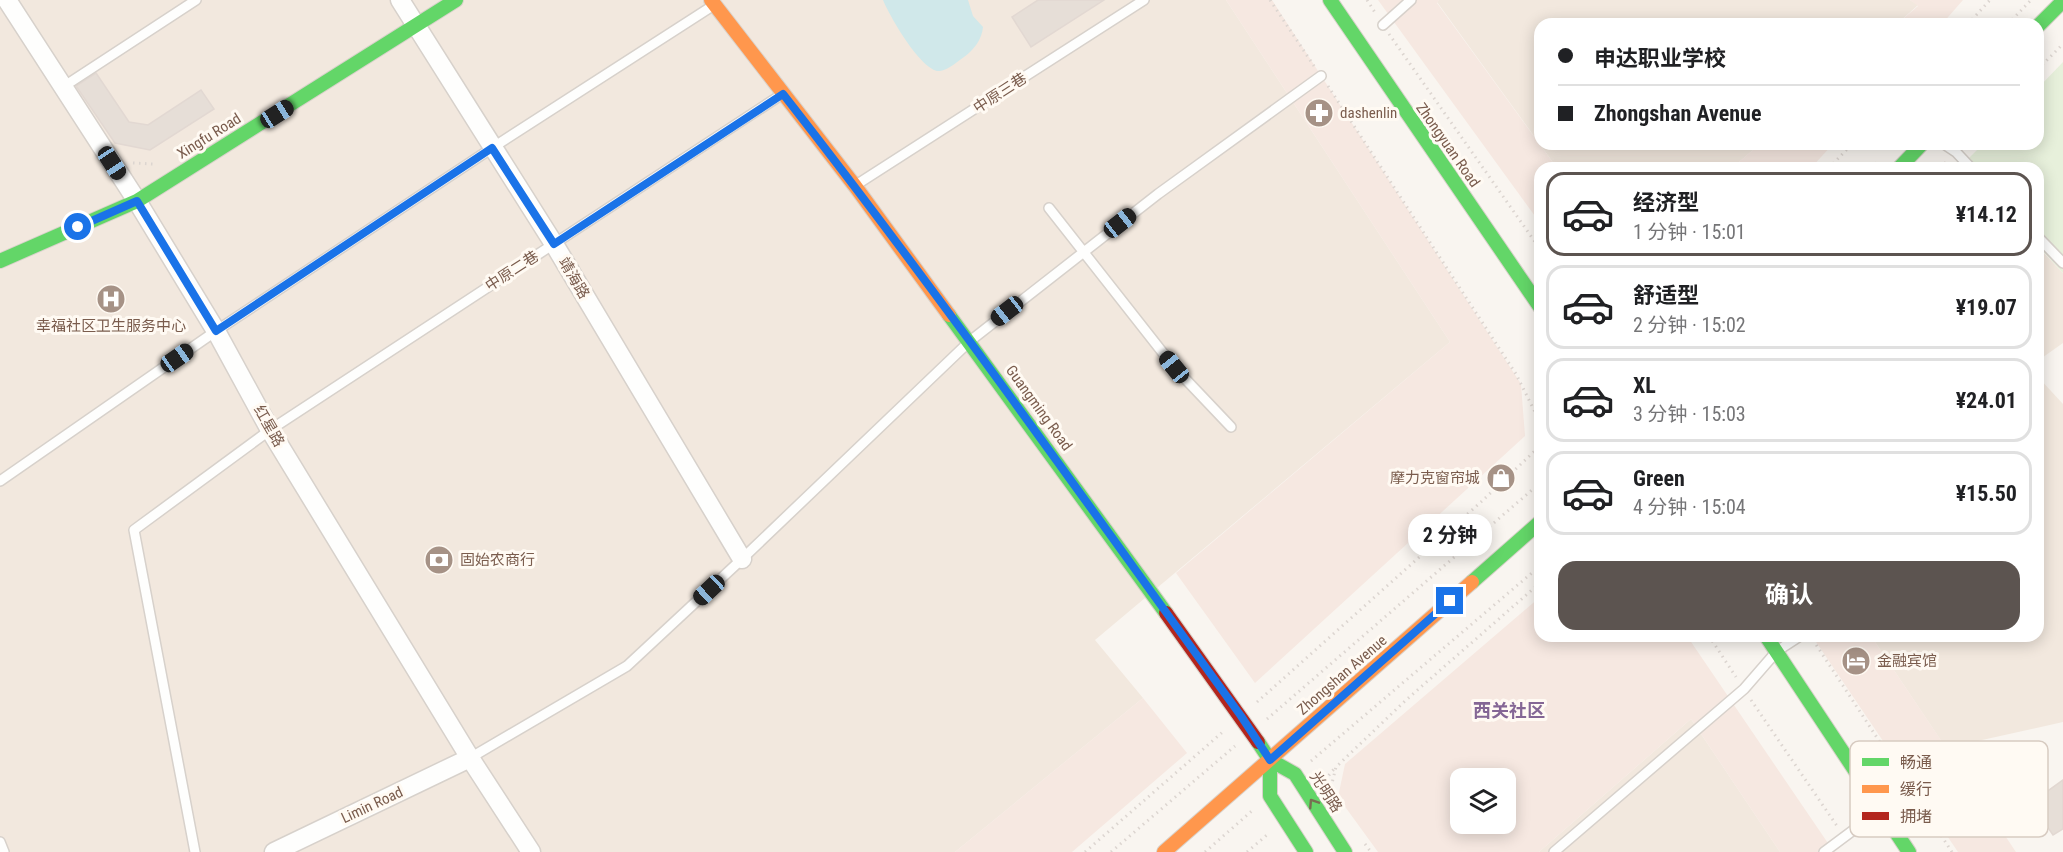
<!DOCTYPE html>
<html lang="zh">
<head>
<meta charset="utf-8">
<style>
	:root { --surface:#fff; --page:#f6f6f6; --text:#202124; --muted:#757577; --line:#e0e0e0; --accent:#5c5450 }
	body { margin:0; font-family:"Roboto Condensed","Noto Sans SC",sans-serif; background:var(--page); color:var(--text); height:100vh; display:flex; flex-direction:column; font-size:22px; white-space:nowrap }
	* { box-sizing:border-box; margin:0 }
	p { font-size:20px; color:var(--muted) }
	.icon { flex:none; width:33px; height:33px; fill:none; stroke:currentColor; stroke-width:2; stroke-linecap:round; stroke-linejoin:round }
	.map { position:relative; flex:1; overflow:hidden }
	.details { position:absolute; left:1534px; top:162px; width:510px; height:480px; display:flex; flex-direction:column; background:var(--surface); border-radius:18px; box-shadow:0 3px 15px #0003 }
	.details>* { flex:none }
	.hud { position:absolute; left:1534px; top:18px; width:510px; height:132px; border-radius:18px; box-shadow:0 3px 15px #0003; display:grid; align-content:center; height:132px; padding:0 24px; background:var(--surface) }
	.buttons { position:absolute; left:1450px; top:768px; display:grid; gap:12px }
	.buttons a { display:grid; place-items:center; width:66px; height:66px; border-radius:12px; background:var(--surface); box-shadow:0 3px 15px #0003; font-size:30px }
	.end { position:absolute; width:27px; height:27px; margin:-14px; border:8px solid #1a73e8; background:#fff; box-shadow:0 0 0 3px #fff }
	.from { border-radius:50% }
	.bubble { position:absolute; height:42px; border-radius:18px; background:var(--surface); box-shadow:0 3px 15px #0003; font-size:20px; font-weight:700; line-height:42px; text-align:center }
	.car { position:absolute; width:18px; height:36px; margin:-18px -9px; border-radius:8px; box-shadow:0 0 4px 2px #0007; background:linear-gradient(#222 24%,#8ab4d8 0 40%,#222 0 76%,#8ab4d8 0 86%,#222 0) }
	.hud b { display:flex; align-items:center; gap:21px; height:57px; font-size:22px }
	.hud b+b { border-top:2px solid var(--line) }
	.hud i { width:15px; height:15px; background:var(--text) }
	ul { padding:10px 0 0; list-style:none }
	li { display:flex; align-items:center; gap:18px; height:84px; margin:0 12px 9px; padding:0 12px; border:3px solid var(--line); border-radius:18px }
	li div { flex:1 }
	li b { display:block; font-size:22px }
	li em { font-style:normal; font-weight:700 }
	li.active { border-color:var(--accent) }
	li>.icon { width:54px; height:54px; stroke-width:1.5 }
	.button { display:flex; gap:12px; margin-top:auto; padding:12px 24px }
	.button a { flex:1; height:69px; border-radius:18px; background:var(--accent); color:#fff; font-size:24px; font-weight:700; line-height:69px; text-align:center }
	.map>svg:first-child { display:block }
	.residential { fill:#f2e8de }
	.commercial { fill:#f6e8e1; fill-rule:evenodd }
	.green { fill:#e7f0db }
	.water { fill:#d0e8ea }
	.building { fill:#e6ded7; stroke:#e2d8d2; stroke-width:1.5 }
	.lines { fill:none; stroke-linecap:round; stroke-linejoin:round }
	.lane-casing { stroke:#d7d1cb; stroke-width:12 }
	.street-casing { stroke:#d7d1cb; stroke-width:21 }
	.fast-casing { stroke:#d9d2cb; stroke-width:16 }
	.slow-casing { stroke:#d9d2cb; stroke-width:16 }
	.jam-casing { stroke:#d9d2cb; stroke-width:16 }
	.path { stroke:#dcd5d0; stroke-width:3; stroke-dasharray:1.5 4.5; stroke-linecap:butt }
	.lane { stroke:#fefefd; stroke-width:9 }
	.street { stroke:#fefefd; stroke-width:18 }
	.fast { stroke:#63d668; stroke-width:14 }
	.slow { stroke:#ff974d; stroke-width:14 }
	.jam { stroke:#b3261e; stroke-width:14 }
	.oneway { stroke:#776e51 }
	.route { stroke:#1a73e8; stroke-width:8 }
	.labels { text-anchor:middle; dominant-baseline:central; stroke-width:6; stroke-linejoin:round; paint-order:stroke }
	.street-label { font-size:15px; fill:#7a5c4d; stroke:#fffaf3 }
	.poi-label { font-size:15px; fill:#7a5c4d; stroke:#fffaf3; text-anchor:start }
	.quarter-label { font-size:18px; font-weight:bold; fill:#846695; stroke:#fffaf3 }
	.key { fill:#fffaf3; stroke:#d7cbc1; stroke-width:1.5 }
	.key-label { font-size:16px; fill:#7a5c4d }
</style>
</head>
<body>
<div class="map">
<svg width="2063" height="852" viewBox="0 0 2063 852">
	<rect width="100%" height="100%" fill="#f9f5f0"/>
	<path class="residential" d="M0,0H1226L1450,342L1095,640L1143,698L955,852H0Z
		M1439,0H1910L1918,5L1897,24H1540V144H1760L1732,168H1557L1437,2Z
		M2038,247L2063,273V343L2039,360Z
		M2039,378L2063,404V722L1946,748L1871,636H2038Z
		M1691,719L1780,852H1539Z"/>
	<path class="commercial" d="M1226,0H1272L1521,384L1525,436L1255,683L1176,573L1450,342Z
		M1378,0H1439L1437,3L1557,168H1540V223Z
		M1910,0H1963L1942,24H1897L1918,6Z
		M1760,144H1833L1811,168H1732Z
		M1540,597V636H1687L1834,852H1780L1691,719L1539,852H1378L1338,797L1345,764ZM1461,778H1506V824H1461Z
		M1812,636H1871L2016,852H1958Z
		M1143,698L1187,753L1072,852H955Z"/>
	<path class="green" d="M2063,62V273L2039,247L2038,168H1963L1961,166L1983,144H2038L2039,87Z"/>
	<path class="water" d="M883,0H968L973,16L983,27C982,39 974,50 964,57C958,61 948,70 940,71C922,73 889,15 883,0Z"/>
	<path class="building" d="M1038,0H1104L1031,47L1012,17Z
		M96,73L129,122L148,125L201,90L214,109L150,150L115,143L76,86Z
		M2063,780V829L2053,835L2031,803Z"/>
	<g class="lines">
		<g class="lane-casing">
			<path id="lane" d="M1383,25L1411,0
				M63,87L196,0
				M1944,144L1956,152L1971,168
				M856,185L1144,0
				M1049,208L1174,367L1231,427
				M2038,237L2063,263
				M0,481L216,331L492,148L714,5
				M470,758L627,666L742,559L970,341L1158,194L1321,76
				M0,842L4,852
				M195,852L134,530L270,430L781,95
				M1554,852L1744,689L1777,651L1800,636
				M1824,852L1879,811"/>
		</g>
		<g class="street-casing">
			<path id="street" d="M7,0L137,201L216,331L270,430L470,758L531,852
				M400,0L554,244L742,559
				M274,852L470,758"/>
		</g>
		<g class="fast-casing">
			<path id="fast" d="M1330,0L1540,307
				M2038,26L2063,1
				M1899,168L1922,144
				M0,261L137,201L456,0
				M949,315L1166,613
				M1472,582L1540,522
				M1766,636L1909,852
				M1258,742L1270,760L1295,774L1345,852
				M1270,760V796L1306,852"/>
		</g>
		<g class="slow-casing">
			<path id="slow" d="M711,0L855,186L949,315
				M1164,852L1472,582"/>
		</g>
		<g class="jam-casing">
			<path id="jam" d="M1166,613L1258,742"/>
		</g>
		<path class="path" d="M1270,0L1314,66
			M1367,0L1376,14
			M1968,24L1990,0
			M2008,24L2031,0
			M1389,34L1540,249
			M2038,69L2063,44
			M1328,86L1516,374L1540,422
			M133,163L153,164
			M1829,168L1852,144
			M1871,168L1878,161
			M1941,168L1948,160
			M1709,636L1736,677
			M1813,640L1952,852
			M1751,700L1837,826
			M1257,702L1481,502L1540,446
			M1267,719L1540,483
			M1311,761L1540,566
			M1325,780L1334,769
			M1334,792L1331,787L1336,767L1406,700L1540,583
			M1365,844L1371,852
			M1085,852L1225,730
			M1111,852L1235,746
			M1205,852L1253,810
			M1247,852L1268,834"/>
		<use href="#lane" class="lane"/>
		<use href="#street" class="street"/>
		<use href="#fast" class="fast"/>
		<use href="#slow" class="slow"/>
		<use href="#jam" class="jam"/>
	</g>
	<defs><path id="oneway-chevron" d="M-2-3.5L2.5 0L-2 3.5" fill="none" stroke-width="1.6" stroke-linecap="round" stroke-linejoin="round" transform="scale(1.5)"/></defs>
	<use class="oneway" href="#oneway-chevron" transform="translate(1313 803) rotate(-123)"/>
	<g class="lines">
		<path class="route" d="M78,227L137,201L216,331L492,148L554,244L783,94C942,297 1090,508 1241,716L1270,760L1450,601"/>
	</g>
	<defs>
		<g id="pharmacy-disc" transform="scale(1.5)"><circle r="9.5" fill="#a69286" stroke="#fffaf3"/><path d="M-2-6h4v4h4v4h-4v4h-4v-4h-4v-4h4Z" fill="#fff"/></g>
		<g id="hospital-disc" transform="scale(1.5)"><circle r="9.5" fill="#a69286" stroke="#fffaf3"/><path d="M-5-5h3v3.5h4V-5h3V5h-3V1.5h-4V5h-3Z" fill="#fff"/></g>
		<g id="shop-disc" transform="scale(1.5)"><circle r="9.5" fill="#a69286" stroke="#fffaf3"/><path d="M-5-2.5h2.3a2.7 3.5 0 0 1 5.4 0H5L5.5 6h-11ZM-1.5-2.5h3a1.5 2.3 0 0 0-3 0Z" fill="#fff"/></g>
		<g id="bank-disc" transform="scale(1.5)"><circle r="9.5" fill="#a69286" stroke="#fffaf3"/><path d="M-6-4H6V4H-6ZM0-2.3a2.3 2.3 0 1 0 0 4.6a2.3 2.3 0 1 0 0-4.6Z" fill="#fff"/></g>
		<g id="hotel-disc" transform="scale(1.5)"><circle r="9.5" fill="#a69286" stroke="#fffaf3"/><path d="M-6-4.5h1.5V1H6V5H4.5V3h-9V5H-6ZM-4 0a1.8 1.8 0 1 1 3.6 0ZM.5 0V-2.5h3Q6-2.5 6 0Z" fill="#fff"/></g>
	</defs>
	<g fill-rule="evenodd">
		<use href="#pharmacy-disc" x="1319" y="113"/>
		<use href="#hospital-disc" x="111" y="299"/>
		<use href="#shop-disc" x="1501" y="478"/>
		<use href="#bank-disc" x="439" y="560"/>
		<use href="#hotel-disc" x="1856" y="661"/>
	</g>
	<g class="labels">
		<g class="street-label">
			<text transform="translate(1000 93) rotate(-33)">中原三巷</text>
			<text transform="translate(209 136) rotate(-32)">Xingfu Road</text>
			<text transform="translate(1448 145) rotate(55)">Zhongyuan Road</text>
			<text transform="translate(512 271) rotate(-33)">中原二巷</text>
			<text transform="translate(574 278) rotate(59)">靖海路</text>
			<text transform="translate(1039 408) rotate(54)">Guangming Road</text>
			<text transform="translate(269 426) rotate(60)">红星路</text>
			<text transform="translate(1342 675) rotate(-41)">Zhongshan Avenue</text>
			<text transform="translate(1326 792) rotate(57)">光明路</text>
			<text transform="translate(372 805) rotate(-25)">Limin Road</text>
		</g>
		<g class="poi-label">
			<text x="1340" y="113">dashenlin</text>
			<text x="111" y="326" text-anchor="middle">幸福社区卫生服务中心</text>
			<text x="1480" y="478" text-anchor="end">摩力克窗帘城</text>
			<text x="460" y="560">固始农商行</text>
			<text x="1877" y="661">金融宾馆</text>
		</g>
		<g class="quarter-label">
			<text x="1509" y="710">西关社区</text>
		</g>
	</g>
	<rect x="1850" y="741" width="198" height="96" rx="9" class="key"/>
	<rect x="1862" y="758" width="27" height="8" fill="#63d668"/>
	<rect x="1862" y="785" width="27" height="8" fill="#ff974d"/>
	<rect x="1862" y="812" width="27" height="8" fill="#b3261e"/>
	<g class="key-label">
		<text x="1900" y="768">畅通</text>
		<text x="1900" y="795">缓行</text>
		<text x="1900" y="822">拥堵</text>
	</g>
</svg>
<div class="buttons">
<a><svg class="icon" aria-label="layers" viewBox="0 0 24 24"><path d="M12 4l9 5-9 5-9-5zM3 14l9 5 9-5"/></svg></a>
</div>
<i class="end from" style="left:78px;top:227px"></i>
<i class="end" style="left:1450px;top:601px"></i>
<div class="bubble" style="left:1408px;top:514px;width:84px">2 分钟</div>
<i class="car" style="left:277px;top:114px;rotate:58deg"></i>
<i class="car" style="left:112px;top:163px;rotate:147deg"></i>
<i class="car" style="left:1120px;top:223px;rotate:52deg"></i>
<i class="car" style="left:1007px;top:311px;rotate:232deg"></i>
<i class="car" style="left:177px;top:358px;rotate:55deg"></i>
<i class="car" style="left:1174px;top:367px;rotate:321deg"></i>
<i class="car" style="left:709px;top:590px;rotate:227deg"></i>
<div class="hud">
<b><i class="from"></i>申达职业学校</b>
<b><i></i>Zhongshan Avenue</b>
</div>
<section class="details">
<ul>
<li class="active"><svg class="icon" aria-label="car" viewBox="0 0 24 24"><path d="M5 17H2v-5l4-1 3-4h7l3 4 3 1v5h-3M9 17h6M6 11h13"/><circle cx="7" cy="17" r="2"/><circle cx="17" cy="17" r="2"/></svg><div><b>经济型</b><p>1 分钟 · 15:01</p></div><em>¥14.12</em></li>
<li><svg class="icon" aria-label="car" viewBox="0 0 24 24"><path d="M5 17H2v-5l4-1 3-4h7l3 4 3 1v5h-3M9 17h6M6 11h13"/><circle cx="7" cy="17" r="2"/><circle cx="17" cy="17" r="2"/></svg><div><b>舒适型</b><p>2 分钟 · 15:02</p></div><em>¥19.07</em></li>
<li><svg class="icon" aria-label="car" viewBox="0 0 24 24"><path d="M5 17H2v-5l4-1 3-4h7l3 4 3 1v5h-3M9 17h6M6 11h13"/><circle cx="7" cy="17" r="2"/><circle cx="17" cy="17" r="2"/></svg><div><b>XL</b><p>3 分钟 · 15:03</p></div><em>¥24.01</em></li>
<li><svg class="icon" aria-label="car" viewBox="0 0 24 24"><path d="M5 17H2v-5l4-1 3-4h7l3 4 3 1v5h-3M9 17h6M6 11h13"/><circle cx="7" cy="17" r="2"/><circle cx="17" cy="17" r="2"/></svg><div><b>Green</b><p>4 分钟 · 15:04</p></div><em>¥15.50</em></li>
</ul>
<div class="button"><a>确认</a></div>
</section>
</div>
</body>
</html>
